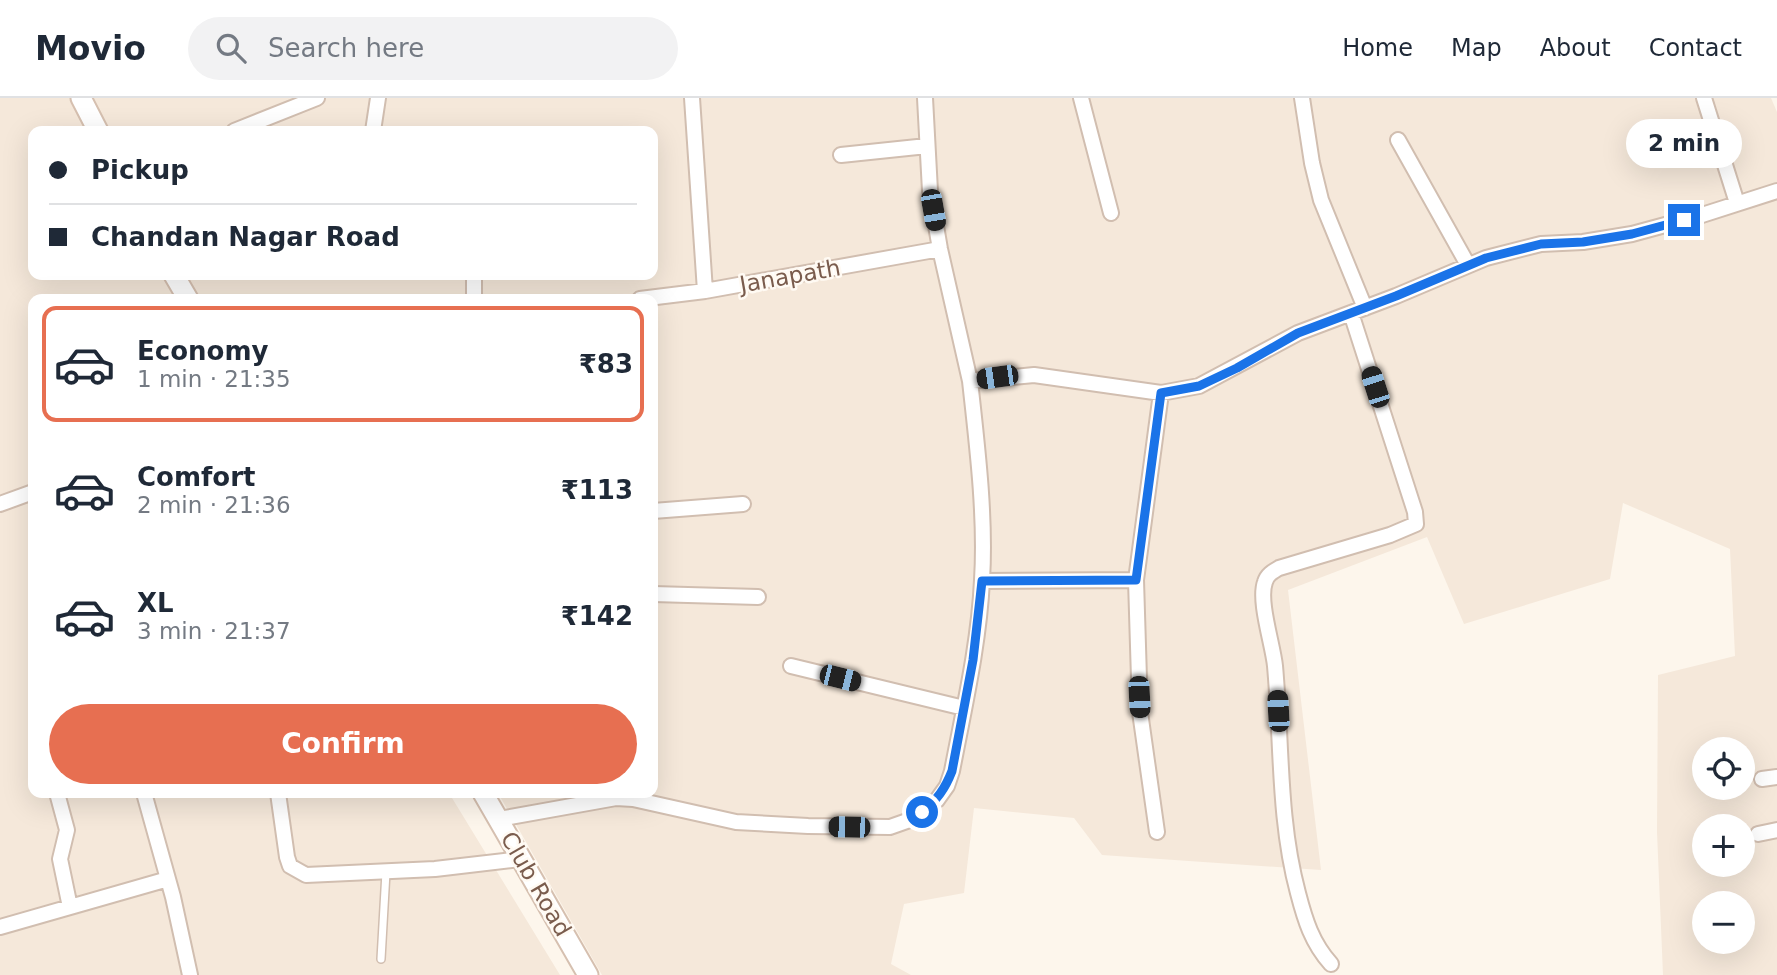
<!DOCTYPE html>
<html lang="en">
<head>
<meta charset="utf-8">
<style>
	:root { --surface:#fff; --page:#f2f2f3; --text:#1f2937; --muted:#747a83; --line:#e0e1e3; --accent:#e76f51 }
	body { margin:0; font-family:"DejaVu Sans",sans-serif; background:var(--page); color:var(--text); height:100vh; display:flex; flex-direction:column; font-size:26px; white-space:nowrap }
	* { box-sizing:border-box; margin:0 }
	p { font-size:23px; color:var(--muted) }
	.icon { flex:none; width:38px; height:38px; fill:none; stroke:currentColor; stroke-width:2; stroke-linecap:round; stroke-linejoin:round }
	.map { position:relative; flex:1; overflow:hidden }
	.sheet { position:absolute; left:28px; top:196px; width:630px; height:504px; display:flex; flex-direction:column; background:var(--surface); border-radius:14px; box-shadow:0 7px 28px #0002 }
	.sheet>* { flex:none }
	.top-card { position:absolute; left:28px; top:28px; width:630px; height:154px; border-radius:14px; box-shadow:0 7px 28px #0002; display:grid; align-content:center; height:154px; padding:0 21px; background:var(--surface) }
	.tools { position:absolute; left:1692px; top:639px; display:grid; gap:14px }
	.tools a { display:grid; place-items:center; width:63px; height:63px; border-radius:50%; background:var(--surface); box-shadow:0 7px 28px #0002; font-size:35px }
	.end { position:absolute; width:32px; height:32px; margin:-16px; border:9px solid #1a73e8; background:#fff; box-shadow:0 0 0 4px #fff }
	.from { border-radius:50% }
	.bubble { position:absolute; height:49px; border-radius:24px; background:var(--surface); box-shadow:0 7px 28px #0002; font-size:23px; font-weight:800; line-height:49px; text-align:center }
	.car { position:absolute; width:21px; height:42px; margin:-21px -10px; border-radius:9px; box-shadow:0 0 5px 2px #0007; background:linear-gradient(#222 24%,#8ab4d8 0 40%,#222 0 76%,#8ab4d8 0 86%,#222 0) }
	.top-card b { display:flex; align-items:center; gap:24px; height:66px; font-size:26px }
	.top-card b+b { border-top:2px solid var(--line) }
	.top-card i { width:18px; height:18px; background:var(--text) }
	ul { padding:12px 0 0; list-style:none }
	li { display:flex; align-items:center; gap:21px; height:116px; margin:0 14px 10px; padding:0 7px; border:4px solid transparent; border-radius:14px }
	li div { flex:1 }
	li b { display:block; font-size:26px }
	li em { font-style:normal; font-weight:800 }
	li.current { border-color:var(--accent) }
	li>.icon { width:63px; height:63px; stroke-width:1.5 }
	.button { display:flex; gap:14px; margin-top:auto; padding:14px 21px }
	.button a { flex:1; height:80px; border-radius:42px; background:var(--accent); color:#fff; font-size:28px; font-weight:800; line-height:80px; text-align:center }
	header { display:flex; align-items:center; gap:42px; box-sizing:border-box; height:98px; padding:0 35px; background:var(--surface); border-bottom:2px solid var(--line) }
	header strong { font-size:33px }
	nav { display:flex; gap:38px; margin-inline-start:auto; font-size:24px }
	.search { width:490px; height:63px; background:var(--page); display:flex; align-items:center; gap:18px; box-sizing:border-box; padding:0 24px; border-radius:38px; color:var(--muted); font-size:26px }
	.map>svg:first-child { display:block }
	.residential { fill:#f5e8da; fill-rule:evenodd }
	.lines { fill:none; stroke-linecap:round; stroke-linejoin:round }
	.lane-casing { stroke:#d1beb0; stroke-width:10 }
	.street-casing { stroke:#d1beb0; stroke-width:18 }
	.secondary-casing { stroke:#d6c0b0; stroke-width:23 }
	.lane { stroke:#fff; stroke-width:7 }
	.street { stroke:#fff; stroke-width:14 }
	.secondary { stroke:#fff; stroke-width:19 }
	.route { stroke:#1a73e8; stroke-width:9 }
	.labels { text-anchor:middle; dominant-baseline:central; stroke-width:5; stroke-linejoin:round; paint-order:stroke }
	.street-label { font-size:23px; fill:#7a5c4d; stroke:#fffaf3 }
</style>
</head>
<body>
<header>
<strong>Movio</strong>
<div class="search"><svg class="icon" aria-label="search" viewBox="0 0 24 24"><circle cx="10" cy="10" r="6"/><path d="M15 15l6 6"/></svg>Search here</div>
<nav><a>Home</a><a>Map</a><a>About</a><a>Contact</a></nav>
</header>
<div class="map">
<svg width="1777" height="877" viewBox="0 0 1777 877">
	<rect width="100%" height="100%" fill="#fdf6ec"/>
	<path class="residential" d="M0,0H75L92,33H33V177H169L183,201H33V695H449L560,877H0Z
		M92,0H1771L1777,14V877H1663L1657,734L1658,577L1735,558L1730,451L1623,405L1610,481L1464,526L1427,439L1288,492L1321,772L1102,757L1074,720L974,710L964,795L904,806L891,866L911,877H602L498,695H653V201H200L186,177H653V33H108ZM1704,651H1743V690H1704ZM1704,728H1743V766H1704ZM1704,805H1743V844H1704Z"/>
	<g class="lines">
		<g class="lane-casing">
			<path id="lane" d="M381,861L386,774"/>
		</g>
		<g class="street-casing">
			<path id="street" d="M692,0L705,193
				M925,0L930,93L940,151L970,283L1034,277L1161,295L1199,288L1298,235L1396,198L1486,160L1541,146L1583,144L1632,136L1702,117L1777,93
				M1081,0L1111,115
				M1302,0L1312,65L1321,102L1365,210
				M1704,0L1737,105
				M234,33L317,0
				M373,33L378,0
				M1398,42L1468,167
				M841,57L927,48
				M474,177V201
				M640,201L705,193L940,151
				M0,406L33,394
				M653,413L743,406
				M982,483L1136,482
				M653,496L758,499
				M791,568L964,610
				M1762,681L1777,679
				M57,695L67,732L60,761L70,809
				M144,695L173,799L190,877
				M278,695L287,759L290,768L306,777L435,771L521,761
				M499,721L616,700L633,701L736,724L808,728L890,729L907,723L937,702L947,688L952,673C964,610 979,546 982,482C986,419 977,346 970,283
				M1157,734L1140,614L1136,482L1161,295
				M1758,736L1777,732
				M0,829L168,781
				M1331,866C1312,845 1305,822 1298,795C1278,721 1282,645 1275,568C1273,547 1258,503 1265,484C1267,477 1272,474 1279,470L1390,437L1416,426L1415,414L1351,215"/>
		</g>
		<g class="secondary-casing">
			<path id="secondary" d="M81,0L98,33
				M174,177L188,201
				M483,695L588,877"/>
		</g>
		<use href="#lane" class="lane"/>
		<use href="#street" class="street"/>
		<use href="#secondary" class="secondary"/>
	</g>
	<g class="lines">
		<path class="route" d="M922,714C937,702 945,691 952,673L973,562L982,483L1136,482L1161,295L1199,288L1237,270L1298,235L1396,198L1486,160L1541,146L1583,144L1632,136L1684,122"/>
	</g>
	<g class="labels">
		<g class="street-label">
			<text transform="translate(790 178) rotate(-10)">Janapath</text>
			<text transform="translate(536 786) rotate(60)">Club Road</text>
		</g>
	</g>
</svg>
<div class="tools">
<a><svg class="icon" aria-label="locate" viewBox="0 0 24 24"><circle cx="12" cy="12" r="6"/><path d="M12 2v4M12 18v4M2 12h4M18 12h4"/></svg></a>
<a>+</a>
<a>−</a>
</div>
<i class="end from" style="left:922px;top:714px"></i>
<i class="end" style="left:1684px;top:122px"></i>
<div class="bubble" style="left:1626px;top:21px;width:116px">2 min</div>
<i class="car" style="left:933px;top:112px;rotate:170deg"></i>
<i class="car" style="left:997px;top:279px;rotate:262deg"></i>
<i class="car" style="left:1375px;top:289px;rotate:342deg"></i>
<i class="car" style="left:840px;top:580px;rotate:104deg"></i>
<i class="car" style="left:1139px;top:599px;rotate:177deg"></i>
<i class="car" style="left:1278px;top:613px;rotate:357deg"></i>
<i class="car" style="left:849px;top:729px;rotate:271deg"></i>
<div class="top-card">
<b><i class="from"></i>Pickup</b>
<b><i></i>Chandan Nagar Road</b>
</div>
<section class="sheet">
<ul>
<li class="current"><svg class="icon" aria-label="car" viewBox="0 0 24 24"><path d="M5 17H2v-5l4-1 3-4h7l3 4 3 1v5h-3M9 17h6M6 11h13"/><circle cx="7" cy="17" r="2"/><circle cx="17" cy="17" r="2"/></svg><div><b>Economy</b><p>1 min · 21:35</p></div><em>₹83</em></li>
<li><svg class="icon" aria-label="car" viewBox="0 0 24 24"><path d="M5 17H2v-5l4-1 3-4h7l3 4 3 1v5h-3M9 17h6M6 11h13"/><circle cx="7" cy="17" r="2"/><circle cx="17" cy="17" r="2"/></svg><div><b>Comfort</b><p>2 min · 21:36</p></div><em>₹113</em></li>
<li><svg class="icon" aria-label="car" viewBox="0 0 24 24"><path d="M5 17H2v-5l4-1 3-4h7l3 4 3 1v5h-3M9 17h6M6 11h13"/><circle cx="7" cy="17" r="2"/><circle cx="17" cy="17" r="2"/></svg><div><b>XL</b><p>3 min · 21:37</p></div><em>₹142</em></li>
</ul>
<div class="button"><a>Confirm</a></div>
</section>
</div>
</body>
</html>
